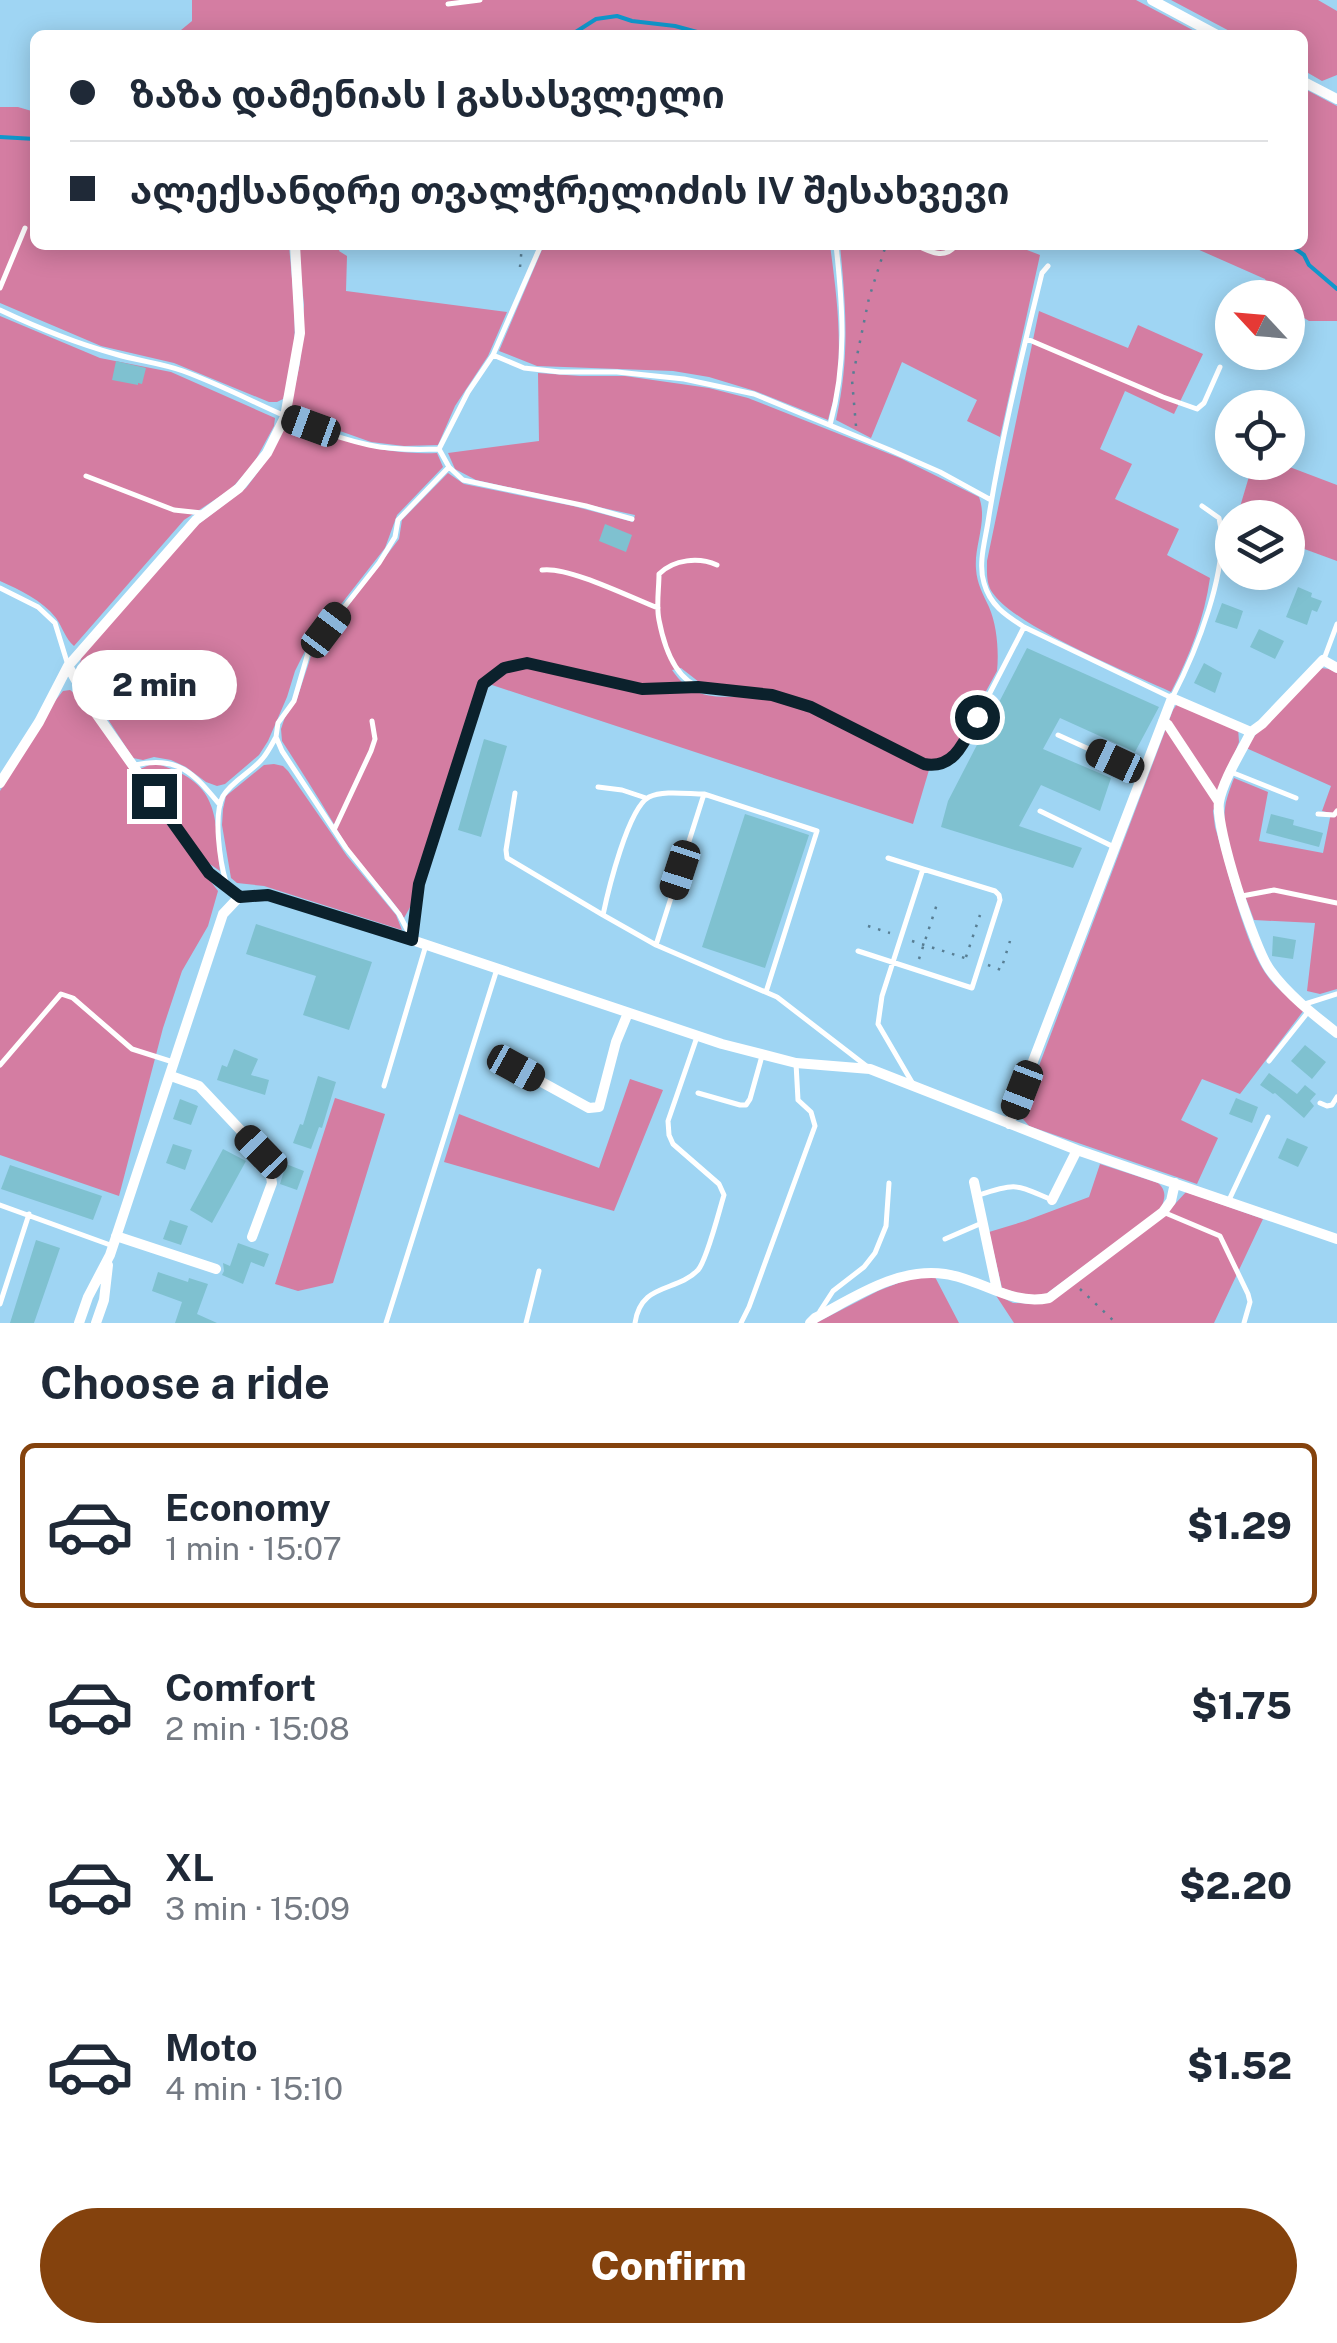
<!DOCTYPE html>
<html lang="en">
<head>
<meta charset="utf-8">
<style>
	:root { --surface:#fff; --page:#f6f6f7; --text:#1f2937; --muted:#747a83; --line:#e0e1e3; --accent:#84420d }
	body { margin:0; font-family:"Public Sans","Noto Sans Georgian",sans-serif; background:var(--page); color:var(--text); height:100vh; display:flex; flex-direction:column; font-size:38px; white-space:nowrap }
	* { box-sizing:border-box; margin:0 }
	p { font-size:32px; color:var(--muted) }
	.icon { flex:none; width:55px; height:55px; fill:none; stroke:currentColor; stroke-width:2; stroke-linecap:round; stroke-linejoin:round }
	.map { position:relative; height:1323px; overflow:hidden }
	.panel { display:flex; flex-direction:column; background:var(--surface); flex:1 }
	.panel>* { flex:none }
	.guide { position:absolute; left:30px; top:30px; width:1278px; height:220px; border-radius:15px; box-shadow:0 5px 25px #0003; display:grid; align-content:center; height:220px; padding:0 40px; background:var(--surface) }
	.needle { width:65px; rotate:296deg }
	.controls { position:absolute; left:1215px; top:280px; display:grid; gap:20px }
	.controls a { display:grid; place-items:center; width:90px; height:90px; border-radius:50%; background:var(--surface); box-shadow:0 5px 25px #0003; font-size:50px }
	.end { position:absolute; width:45px; height:45px; margin:-22px; border:12px solid #0b212c; background:#fff; box-shadow:0 0 0 5px #fff }
	.from { border-radius:50% }
	.bubble { position:absolute; height:70px; border-radius:35px; background:var(--surface); box-shadow:0 5px 25px #0003; font-size:32px; font-weight:800; line-height:70px; text-align:center }
	.car { position:absolute; width:30px; height:60px; margin:-30px -15px; border-radius:12px; box-shadow:0 0 8px 2px #0007; background:linear-gradient(#222 24%,#8ab4d8 0 40%,#222 0 76%,#8ab4d8 0 86%,#222 0) }
	.guide b { display:flex; align-items:center; gap:35px; height:95px; font-size:38px }
	.guide b+b { border-top:2px solid var(--line) }
	.guide i { width:25px; height:25px; background:var(--text) }
	ul { padding:0; list-style:none }
	li { display:flex; align-items:center; gap:30px; height:165px; margin:0 20px 15px; padding:0 20px; border:5px solid transparent; border-radius:15px }
	li div { flex:1 }
	li b { display:block; font-size:38px }
	li em { font-style:normal; font-weight:800 }
	li.current { border-color:var(--accent) }
	li>.icon { width:90px; height:90px; stroke-width:1.5 }
	h2 { padding:0 40px; font-size:45px; line-height:120px }
	.cta { display:flex; gap:20px; margin-top:auto; padding:20px 40px }
	.cta a { flex:1; height:115px; border-radius:60px; background:var(--accent); color:#fff; font-size:40px; font-weight:800; line-height:115px; text-align:center }
	.map>svg:first-child { display:block }
	.green { fill:#d47da2 }
	.lines { fill:none; stroke-linecap:round; stroke-linejoin:round }
	.stream { stroke:#1097cc; stroke-width:4 }
	.building { fill:#7fc1d0 }
	.path { stroke:#587e93; stroke-width:2.5; stroke-dasharray:2.5 8; stroke-linecap:butt }
	.service { stroke:#fff; stroke-width:5 }
	.minor { stroke:#fff; stroke-width:10 }
	.route { stroke:#0b212c; stroke-width:12 }
</style>
</head>
<body>
<div class="map">
<svg width="1337" height="1323" viewBox="0 0 1337 1323">
	<rect width="100%" height="100%" fill="#9fd5f3"/>
	<path class="green" d="M192,0H1136L1202,35H175L192,21Z
		M1171,0H1318L1337,11V75L1322,81L1303,70L1302,35H1237Z
		M1303,88L1337,106V321H1309L1288,308V298L1273,295L1265,279L1188,245H1302Z
		M0,107H18L35,112V245H289C293,295 302,350 283,399L277,402H269L174,363L101,346L0,303Z
		M298,245H342L339,251L347,256L346,291L507,312L488,356L455,406L438,445L404,446L371,442L289,413L300,363L304,305Z
		M544,245H830C836,290 842,335 837,381C836,394 831,407 828,420L755,391L709,377L673,371L537,366L499,351Z
		M840,245H1014L1040,255L1000,437L967,421L977,400L902,362L871,438L836,420C850,357 846,308 840,245Z
		M1039,311L1128,348L1138,325L1203,354L1174,414L1125,391L1100,449L1132,464L1115,499L1179,529L1167,555L1210,578C1204,619 1190,655 1171,692C1130,673 1015,627 992,592C986,583 987,572 987,561Z
		M0,316L100,358L171,372L275,418L274,426L254,463L231,489L184,520L74,646C65,638 63,628 56,618C42,600 20,590 0,581Z
		M538,373L580,376H625L709,388L748,398L900,458L979,497C988,521 974,545 976,569C977,584 983,594 989,607C997,625 999,652 997,671L955,748C946,758 939,763 925,760L814,703L770,692L714,686L699,682L681,668L672,670C699,710 731,691 771,699C796,704 821,718 844,729C872,742 901,756 929,770L913,824L489,684L423,884L404,918C388,891 361,870 345,843C325,808 304,775 282,741L281,729L285,717L297,699L312,653L399,539L402,520L448,473L464,484L573,506L633,522L635,515L476,480L455,469L448,453L539,441Z
		M292,422C345,441 379,455 437,453L443,467L397,515L385,548L306,649L295,671L287,697L268,741L259,755L225,784L217,786L206,782L186,767L171,760L154,757L143,760L133,758L82,679L79,667L82,655L192,529L246,488L270,456L285,427Z
		M1253,463H1279L1337,485V561L1288,543V518L1237,517Z
		M1321,668L1329,669L1337,673V989L1320,994L1307,991L1315,923L1254,920C1242,885 1218,840 1226,802C1228,794 1231,786 1234,778L1268,792L1259,841L1323,853L1331,813L1322,811L1331,786L1246,748L1259,730Z
		M70,690L83,699L160,815L218,891L208,926L182,971L163,1028L119,1196L0,1155V791L55,701L63,691Z
		M1177,704L1238,728L1239,742L1213,811L1215,827C1227,866 1245,948 1269,978C1278,990 1292,1000 1304,1010L1240,1094L1202,1079L1181,1120L1218,1138L1197,1184L1029,1126L1023,1119L1022,1111L1173,710Z
		M154,763C220,782 215,813 220,871L204,860L140,769Z
		M274,764L283,766L288,771L347,856L396,915L402,930L264,886L237,883L231,878L222,825L223,809L226,796L264,765Z
		M630,1079L663,1090L614,1211L444,1162L459,1114L599,1168Z
		M335,1098L385,1114L333,1283L298,1291L275,1284Z
		M1100,1164L1158,1183C1167,1191 1165,1198 1161,1209L1046,1294L1030,1297L1002,1288L989,1232L1025,1221L1089,1197Z
		M1186,1192L1263,1219L1214,1323H1014L995,1294L1013,1303L1040,1304L1061,1293L1163,1217Z
		M935,1277L959,1323H816L878,1291L911,1278Z"/>
	<g class="lines">
		<path class="stream" d="M571,35L596,19L617,16L632,21L675,26L708,35
			M0,137L35,139
			M1290,245L1304,255L1309,265L1337,289"/>
	</g>
	<path class="building" d="M116,361L146,368L142,384L138,383V385L112,380Z
		M605,524L632,535L626,552L599,541Z
		M1298,587L1312,593L1311,597L1322,601L1317,612L1312,610L1307,625L1286,617Z
		M1222,603L1243,611L1237,629L1215,622Z
		M1259,629L1284,641L1275,659L1250,647Z
		M1027,648L1159,707L1135,752L1060,718L1043,749L1111,778L1100,811L1041,785L1019,826L1082,848L1073,868L941,827L948,801Z
		M1204,663L1222,673L1215,693L1194,683Z
		M484,739L507,746L481,837L458,830Z
		M745,814L809,835L765,968L702,947Z
		M1271,814L1294,820L1293,825L1323,833L1319,847L1266,833Z
		M256,924L372,962L349,1030L303,1015L316,976L246,954Z
		M1273,936L1296,940L1293,959L1272,956Z
		M1305,1045L1326,1062L1312,1079L1291,1061Z
		M234,1049L258,1059L251,1075L269,1080L265,1095L217,1080L222,1065L227,1067Z
		M1269,1073L1297,1094L1305,1085L1316,1094L1310,1101L1314,1106L1304,1118L1275,1093L1273,1094L1260,1085Z
		M318,1076L336,1082L322,1128L319,1127L311,1149L293,1143L300,1124L303,1125Z
		M1236,1098L1258,1107L1252,1123L1229,1114Z
		M180,1099L198,1106L191,1125L173,1119Z
		M1287,1138L1308,1147L1298,1167L1278,1158Z
		M173,1144L192,1150L185,1170L166,1163Z
		M223,1149L246,1161L212,1223L190,1210Z
		M286,1164L304,1171L297,1190L280,1184Z
		M10,1165L102,1196L93,1220L1,1189Z
		M170,1220L188,1226L181,1245L163,1239Z
		M36,1240L60,1248L34,1323H10Z
		M238,1243L269,1254L264,1267L251,1262L243,1284L222,1275L224,1271L223,1263L230,1266Z
		M158,1272L188,1282L189,1278L208,1284L197,1314L217,1323H175L182,1302L152,1291Z"/>
	<g class="lines">
		<path class="path" d="M520,267L522,245
			M856,426L852,380L869,298L886,245
			M868,926L890,933
			M912,941L971,960
			M966,957L980,915
			M919,959L938,901
			M988,965L1001,970L1010,941
			M1080,1289L1116,1323"/>
		<path class="service" d="M448,4L480,0
			M916,245C930,252 945,260 956,245
			M1048,266L1042,273C1022,355 1001,438 988,522C985,541 978,564 984,583C990,605 1005,615 1024,627L1172,698C1195,654 1231,567 1219,518L1202,506
			M0,288L25,228
			M0,310C38,328 75,343 115,354C138,361 161,363 183,371C246,394 303,431 369,445C392,450 415,450 439,449
			M1027,339L1163,397L1197,409L1204,403L1220,367
			M493,355L524,368L560,372H617L684,379L754,394L890,450L940,472L991,500
			M830,425C847,362 843,309 836,245
			M439,449L468,392L493,355L541,245
			M439,449L449,467L463,480L586,506L632,519
			M86,476L174,510L202,513
			M717,565C699,557 674,559 659,574C659,589 656,606 659,620C664,646 675,681 703,688C733,696 764,693 795,701L924,763C942,767 951,760 962,747L1024,627
			M542,570C568,566 632,598 658,608
			M0,588L38,607L55,623L67,662
			M1324,659L1337,624
			M1058,735L1142,773
			M135,765C179,755 194,774 220,805
			M1231,772L1296,798
			M598,787L622,790L646,798
			M515,793L506,850L507,858L603,915
			M704,794L817,831L766,992
			M1040,811L1114,847
			M1318,814L1334,815L1337,811
			M334,830L371,751L375,739L372,721
			M888,858L923,869
			M226,882C220,862 213,815 223,796C233,780 252,772 263,758C268,752 272,744 276,737
			M1242,896L1274,890L1337,903
			M411,937L399,914L346,848L282,751L276,737L278,723L294,701L308,653L379,563L395,537L398,520L449,467
			M412,937L419,883L483,684L504,668L527,663L642,689L695,687
			M656,945L704,794C688,794 663,790 649,797C628,808 608,891 603,915L656,945L777,997L869,1068
			M858,951C896,963 934,976 972,988L1000,900L999,895L995,891L923,869L882,996L878,1024L913,1084
			M1305,1004L1337,994
			M1269,1061L1308,1012
			M0,1065L61,994L73,998L132,1049L173,1062
			M384,1086L426,945
			M698,1093L740,1105H746L750,1099L762,1056
			M1320,1103L1327,1106L1332,1105L1337,1097
			M979,1195C1018,1182 1016,1185 1052,1200
			M1229,1200L1268,1117
			M0,1205L113,1246
			M1163,1212L1220,1236L1248,1294L1250,1302L1244,1323
			M945,1239L982,1223
			M0,1304L29,1214
			M820,1311L833,1291L864,1267L875,1253L886,1226L889,1183
			M386,1323L497,969
			M526,1323L539,1271
			M635,1323C641,1282 676,1293 698,1270C707,1260 719,1211 724,1195L719,1184L673,1144L669,1135L668,1121L697,1037
			M741,1323L749,1307L815,1126L811,1112L798,1100L796,1063"/>
		<path class="minor" d="M1152,0L1217,35
			M1302,81L1337,99
			M68,666L90,705L209,873L239,897
			M1163,721L1168,725L1219,802
			M1251,732C1241,752 1223,780 1219,802C1215,827 1254,948 1270,970C1287,994 1314,1015 1337,1033
			M0,783L39,722L68,666L196,520L239,488L267,453L285,417L300,333L295,245
			M516,1068L589,1108L599,1107L616,1042L628,1013
			M171,1076L199,1086L261,1152L270,1171L272,1183L252,1237
			M1009,1124L1172,698L1251,732L1262,724L1323,660L1337,668
			M974,1182L997,1290
			M1052,1200L1077,1150
			M116,1236L216,1269
			M79,1323L88,1297L110,1255L223,914L239,897L268,895L412,940L722,1044L796,1063L870,1069L1077,1150L1337,1239
			M96,1323L104,1300L108,1265
			M810,1323L815,1318C855,1297 898,1267 945,1274C982,1279 1010,1306 1049,1298L1163,1212L1171,1201L1175,1183"/>
	</g>
	<g class="lines">
		<path class="route" d="M154,796L209,873L240,897L268,895L412,940L419,884L483,684L504,668L527,663L642,689L698,687L772,695L811,707L924,764C955,770 965,740 977,717"/>
	</g>
</svg>
<div class="controls">
<a><svg class="needle" viewBox="-14 -14 28 28"><path d="M0-13l5 13h-10z" fill="#e53935"/><path d="M0 13l5-13h-10z" fill="#747a83"/></svg></a>
<a><svg class="icon" aria-label="locate" viewBox="0 0 24 24"><circle cx="12" cy="12" r="6"/><path d="M12 2v4M12 18v4M2 12h4M18 12h4"/></svg></a>
<a><svg class="icon" aria-label="layers" viewBox="0 0 24 24"><path d="M12 4l9 5-9 5-9-5zM3 14l9 5 9-5"/></svg></a>
</div>
<i class="end from" style="left:977px;top:717px"></i>
<i class="end" style="left:154px;top:796px"></i>
<div class="bubble" style="left:72px;top:650px;width:165px">2 min</div>
<i class="car" style="left:311px;top:426px;rotate:290deg"></i>
<i class="car" style="left:326px;top:630px;rotate:37deg"></i>
<i class="car" style="left:1115px;top:761px;rotate:295deg"></i>
<i class="car" style="left:680px;top:870px;rotate:198deg"></i>
<i class="car" style="left:516px;top:1068px;rotate:119deg"></i>
<i class="car" style="left:1022px;top:1090px;rotate:201deg"></i>
<i class="car" style="left:261px;top:1152px;rotate:316deg"></i>
<div class="guide">
<b><i class="from"></i>ზაზა დამენიას I გასასვლელი</b>
<b><i></i>ალექსანდრე თვალჭრელიძის IV შესახვევი</b>
</div>
</div>
<section class="panel">
<h2>Choose a ride</h2>
<ul>
<li class="current"><svg class="icon" aria-label="car" viewBox="0 0 24 24"><path d="M5 17H2v-5l4-1 3-4h7l3 4 3 1v5h-3M9 17h6M6 11h13"/><circle cx="7" cy="17" r="2"/><circle cx="17" cy="17" r="2"/></svg><div><b>Economy</b><p>1 min · 15:07</p></div><em>$1.29</em></li>
<li><svg class="icon" aria-label="car" viewBox="0 0 24 24"><path d="M5 17H2v-5l4-1 3-4h7l3 4 3 1v5h-3M9 17h6M6 11h13"/><circle cx="7" cy="17" r="2"/><circle cx="17" cy="17" r="2"/></svg><div><b>Comfort</b><p>2 min · 15:08</p></div><em>$1.75</em></li>
<li><svg class="icon" aria-label="car" viewBox="0 0 24 24"><path d="M5 17H2v-5l4-1 3-4h7l3 4 3 1v5h-3M9 17h6M6 11h13"/><circle cx="7" cy="17" r="2"/><circle cx="17" cy="17" r="2"/></svg><div><b>XL</b><p>3 min · 15:09</p></div><em>$2.20</em></li>
<li><svg class="icon" aria-label="car" viewBox="0 0 24 24"><path d="M5 17H2v-5l4-1 3-4h7l3 4 3 1v5h-3M9 17h6M6 11h13"/><circle cx="7" cy="17" r="2"/><circle cx="17" cy="17" r="2"/></svg><div><b>Moto</b><p>4 min · 15:10</p></div><em>$1.52</em></li>
</ul>
<div class="cta"><a>Confirm</a></div>
</section>
</body>
</html>
